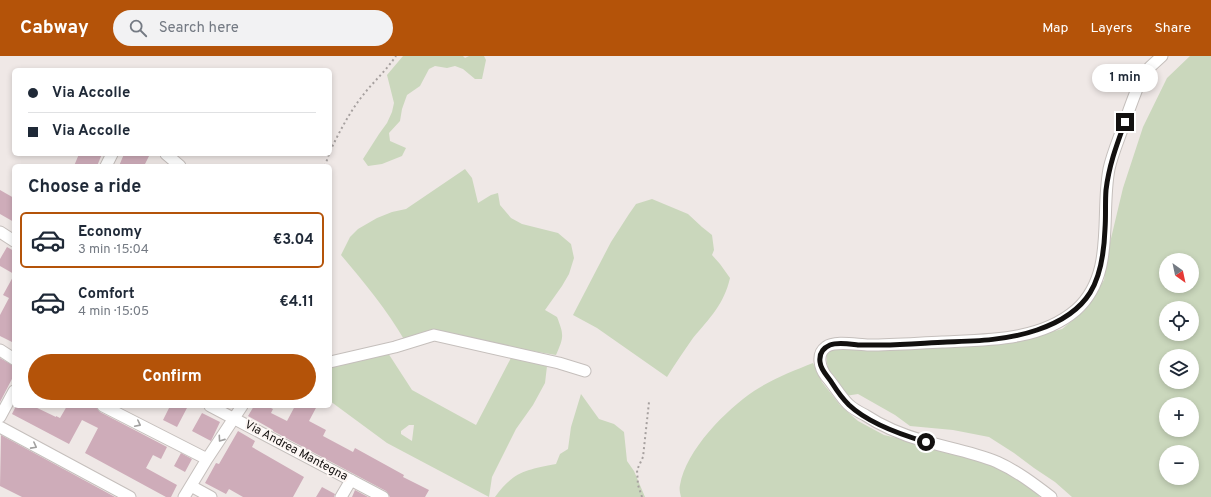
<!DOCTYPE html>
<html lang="en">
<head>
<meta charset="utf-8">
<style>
	:root { --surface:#fff; --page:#f2f2f3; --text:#1f2937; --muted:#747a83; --line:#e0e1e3; --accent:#b45309 }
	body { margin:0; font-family:Overpass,sans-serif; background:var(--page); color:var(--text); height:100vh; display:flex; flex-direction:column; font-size:15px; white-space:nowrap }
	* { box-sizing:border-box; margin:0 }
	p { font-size:13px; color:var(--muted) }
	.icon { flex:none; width:22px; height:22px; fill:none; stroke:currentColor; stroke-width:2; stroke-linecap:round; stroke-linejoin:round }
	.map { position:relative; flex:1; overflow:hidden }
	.side { position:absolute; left:12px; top:108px; width:320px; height:244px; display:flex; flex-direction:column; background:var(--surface); border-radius:6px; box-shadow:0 2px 6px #0003 }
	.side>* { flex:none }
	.top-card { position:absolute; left:12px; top:12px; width:320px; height:88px; border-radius:6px; box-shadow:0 2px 6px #0003; display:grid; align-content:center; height:88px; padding:0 16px; background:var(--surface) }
	.needle { width:26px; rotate:147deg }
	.fabs { position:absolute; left:1159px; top:197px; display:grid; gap:8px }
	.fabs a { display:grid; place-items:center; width:40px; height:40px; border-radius:50%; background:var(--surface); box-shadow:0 2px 6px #0003; font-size:20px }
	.end { position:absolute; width:18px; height:18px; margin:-9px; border:5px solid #131110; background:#fff; box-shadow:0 0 0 2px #fff }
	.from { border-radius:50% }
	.bubble { position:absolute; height:28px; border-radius:14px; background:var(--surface); box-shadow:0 2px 6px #0003; font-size:13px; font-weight:700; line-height:28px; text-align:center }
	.top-card b { display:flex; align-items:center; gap:14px; height:38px; font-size:15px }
	.top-card b+b { border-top:1px solid var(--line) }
	.top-card i { width:10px; height:10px; background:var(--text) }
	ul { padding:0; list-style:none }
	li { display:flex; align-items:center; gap:12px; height:56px; margin:0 8px 6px; padding:0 8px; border:2px solid transparent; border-radius:6px }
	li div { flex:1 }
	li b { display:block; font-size:15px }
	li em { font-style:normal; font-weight:700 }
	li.active { border-color:var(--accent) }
	li>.icon { width:36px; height:36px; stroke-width:1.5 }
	h2 { padding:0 16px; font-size:18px; line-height:48px }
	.action { display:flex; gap:8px; margin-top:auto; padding:8px 16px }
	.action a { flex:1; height:46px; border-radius:24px; background:var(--accent); color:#fff; font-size:16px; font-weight:700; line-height:46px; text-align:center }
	header { display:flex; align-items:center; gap:24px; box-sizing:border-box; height:56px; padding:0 20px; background:var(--accent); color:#fff }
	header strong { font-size:19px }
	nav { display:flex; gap:22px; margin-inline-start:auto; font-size:14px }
	.search { width:280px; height:36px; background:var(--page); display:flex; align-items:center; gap:10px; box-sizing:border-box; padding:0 14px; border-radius:22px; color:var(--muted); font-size:15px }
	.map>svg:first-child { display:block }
	.green { fill:#cad7bc; fill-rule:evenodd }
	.building { fill:#ceacb9 }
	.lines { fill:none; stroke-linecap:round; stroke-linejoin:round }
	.minor-casing { stroke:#c5bfbc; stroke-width:13 }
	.path { stroke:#a6a09f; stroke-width:2; stroke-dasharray:2 3; stroke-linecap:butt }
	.minor { stroke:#fff; stroke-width:11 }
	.oneway { stroke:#a1a09f }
	.route { stroke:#131110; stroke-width:5 }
	.labels { text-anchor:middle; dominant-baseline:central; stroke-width:4; stroke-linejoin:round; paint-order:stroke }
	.street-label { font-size:12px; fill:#131110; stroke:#fdf6f3 }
</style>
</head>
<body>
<header>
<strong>Cabway</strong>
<div class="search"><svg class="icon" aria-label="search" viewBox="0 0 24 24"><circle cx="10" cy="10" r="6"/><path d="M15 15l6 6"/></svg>Search here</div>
<nav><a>Map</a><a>Layers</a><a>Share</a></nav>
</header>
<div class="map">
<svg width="1211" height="441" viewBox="0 0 1211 441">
	<rect width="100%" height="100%" fill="#efe8e6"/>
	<path class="green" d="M403,0H463L465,2L469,0H484L486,4L482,23H475L463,13L455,10L447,12L435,10L429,13L420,30L407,39L402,53L400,65L389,77L390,85L406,92L402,100L382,108L368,110L363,103L379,78L387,67L392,56L394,47L387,19Z
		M1190,0H1211V441H1072L1055,426L1034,412L1014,397L989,381L953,374L910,370L895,359L858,338L845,340C835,327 821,309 829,292L1043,278L1062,273L1084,255L1104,224L1108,195L1123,132L1143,71L1167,22ZM1166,204H1192V230H1166ZM1166,252H1192V278H1166ZM1166,300H1192V326H1166ZM1166,348H1192V374H1166ZM1166,396H1192V422H1166Z
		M465,113L472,122L478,147L491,139L498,137L500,149L511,162L522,168L558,177L571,188L574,202L569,218L562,230L545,254L557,261C564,279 564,281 556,299L520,293L476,283L405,285C387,254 364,226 341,199L350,181L358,173L377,162L392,156L406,153Z
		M652,143L688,158L702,171L712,179L714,194L712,199L720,208L730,222C724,248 710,262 693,282C684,295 675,308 667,321L597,272L573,259L611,186L629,158L636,148Z
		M388,297L412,334L476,369L512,300L547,310L545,327L533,349L516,373L492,421L489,441L387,387L330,345V309ZM409,369H414L412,385L401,378V375Z
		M813,307L822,326L840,349L858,365L884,379L948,394L997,407L1029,429L1040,441H681C680,437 679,433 680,429C686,394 726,354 754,335C772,323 793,315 813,307Z
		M581,338L599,363L614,368L624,376L627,405L634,415L645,441H495C514,415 526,414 556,408L560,398L568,393L571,371Z"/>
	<path class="building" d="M79,98H102L97,110H74Z
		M124,98H150L144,110H119Z
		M0,134L14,142V166L0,158Z
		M7,191L14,195V218L0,210V203Z
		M14,219V287L0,280V259L9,242L3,239Z
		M0,302L14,310V319L0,346Z
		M16,350H33L56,361V360L60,362L67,350H95L100,356L167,391L161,403L153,399L146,412L177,429L171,441H166L85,397L98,372L82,364L69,388L12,358Z
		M170,350H188L177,371L163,364Z
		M254,350H267L273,353L271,357L287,365L295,350H317L309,365L326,374L323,380L353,396L355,392L404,419L403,421L429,434L425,441H390L386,435L273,375V374L248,360Z
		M202,357L220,366L211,385L192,375Z
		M238,375L255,385L252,391L304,421L293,441H243L229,433L226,438L205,427L216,407L219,408Z
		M1,379L115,441H22L0,430Z
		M181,397L192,403L185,416L174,410Z
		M322,431L335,438L334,441H316Z
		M355,434L368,441H352Z"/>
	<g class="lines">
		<g class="minor-casing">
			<path id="minor" d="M166,98L180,110
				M106,110L112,98
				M0,176L14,185
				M0,294L14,303
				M330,306L395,291L434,279L559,307L585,315
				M103,350L207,403
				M210,350L383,441
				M0,361L14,335
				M0,371L130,441
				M191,430L211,441
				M184,441L207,403L242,350
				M341,441L351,424
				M1051,441C1034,428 1017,415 997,406C973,396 948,392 924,385C903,379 883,371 865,359C859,356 853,353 848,348C840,340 834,329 826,320C820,312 816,298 826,291C835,284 858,289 869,289C894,289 918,287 942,286C987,284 1040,285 1076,254C1116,218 1100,160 1109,113C1112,99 1118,85 1123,71C1129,54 1135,36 1143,19L1150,11L1162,0"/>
		</g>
		<path class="path" d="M330,95C339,77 348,59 360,43C371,28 385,16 396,0
			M325,110L329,98
			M642,441L638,429L637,414L643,401L649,346"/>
		<use href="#minor" class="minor"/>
	</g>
	<defs><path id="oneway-chevron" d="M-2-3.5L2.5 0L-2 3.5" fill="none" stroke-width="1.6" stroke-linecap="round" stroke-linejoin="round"/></defs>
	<g class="oneway">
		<use href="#oneway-chevron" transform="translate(138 368) rotate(27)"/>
		<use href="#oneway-chevron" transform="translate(221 383) rotate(125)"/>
		<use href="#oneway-chevron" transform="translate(34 390) rotate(28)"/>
	</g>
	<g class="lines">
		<path class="route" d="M926,386C902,379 867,366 849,349C842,342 837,335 832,327C828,320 821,315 820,306C819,298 823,292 830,289C838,286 849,288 858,289C866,289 874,289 882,289C904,289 925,287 947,286C978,285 1008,284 1037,274C1090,256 1103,226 1105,173C1106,160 1105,147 1106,134C1109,109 1117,88 1125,66"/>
	</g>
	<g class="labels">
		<g class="street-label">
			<text transform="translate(296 395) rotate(28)">Via Andrea Mantegna</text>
		</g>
	</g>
</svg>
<div class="fabs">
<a><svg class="needle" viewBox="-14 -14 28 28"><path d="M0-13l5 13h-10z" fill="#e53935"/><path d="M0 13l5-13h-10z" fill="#747a83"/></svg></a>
<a><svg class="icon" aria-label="locate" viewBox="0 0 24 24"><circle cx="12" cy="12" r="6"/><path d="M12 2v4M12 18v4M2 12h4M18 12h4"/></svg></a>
<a><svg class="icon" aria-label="layers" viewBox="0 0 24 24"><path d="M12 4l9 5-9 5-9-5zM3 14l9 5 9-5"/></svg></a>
<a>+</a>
<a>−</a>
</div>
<i class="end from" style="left:926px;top:386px"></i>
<i class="end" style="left:1125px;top:66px"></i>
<div class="bubble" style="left:1092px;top:8px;width:66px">1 min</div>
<div class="top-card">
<b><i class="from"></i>Via Accolle</b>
<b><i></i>Via Accolle</b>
</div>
<section class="side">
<h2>Choose a ride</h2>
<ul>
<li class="active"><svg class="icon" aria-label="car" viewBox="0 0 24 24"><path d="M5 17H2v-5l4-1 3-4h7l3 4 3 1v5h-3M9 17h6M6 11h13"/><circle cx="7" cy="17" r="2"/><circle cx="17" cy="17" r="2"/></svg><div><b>Economy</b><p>3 min · 15:04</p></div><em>€3.04</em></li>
<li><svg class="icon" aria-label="car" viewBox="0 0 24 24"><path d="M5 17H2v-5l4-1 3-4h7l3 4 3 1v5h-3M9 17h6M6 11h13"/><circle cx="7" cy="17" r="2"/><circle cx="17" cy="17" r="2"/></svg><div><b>Comfort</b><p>4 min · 15:05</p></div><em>€4.11</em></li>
</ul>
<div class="action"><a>Confirm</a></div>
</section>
</div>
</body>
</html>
